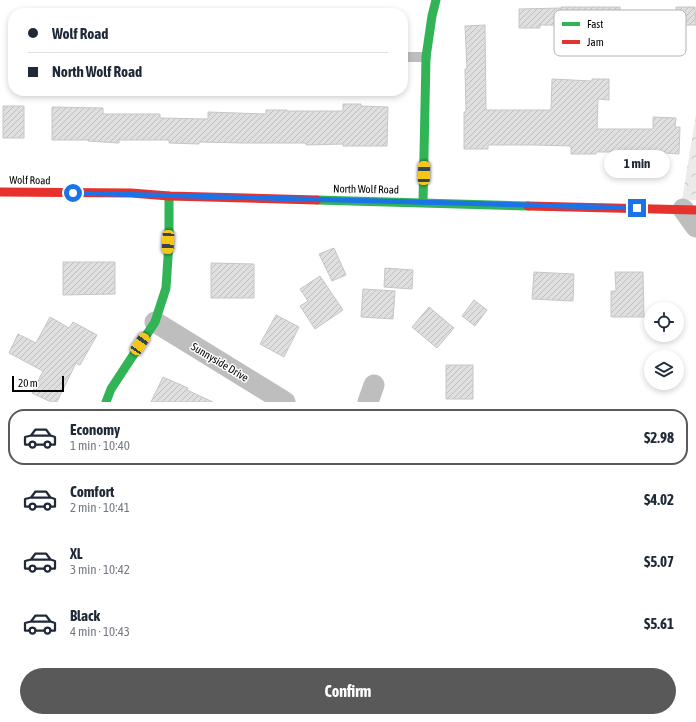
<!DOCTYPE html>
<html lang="en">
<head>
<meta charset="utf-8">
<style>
	:root { --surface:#fff; --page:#f6f6f7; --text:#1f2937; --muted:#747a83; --line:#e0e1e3; --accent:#595959 }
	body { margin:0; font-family:"Asap Condensed",sans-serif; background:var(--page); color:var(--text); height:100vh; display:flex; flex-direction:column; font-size:15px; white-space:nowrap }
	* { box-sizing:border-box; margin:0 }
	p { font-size:13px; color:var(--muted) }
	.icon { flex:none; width:22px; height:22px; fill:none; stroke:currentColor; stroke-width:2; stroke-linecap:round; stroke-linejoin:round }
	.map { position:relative; height:402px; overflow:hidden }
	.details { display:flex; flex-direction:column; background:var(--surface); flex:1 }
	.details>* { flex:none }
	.banner { position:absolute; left:8px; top:8px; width:400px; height:88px; border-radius:16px; box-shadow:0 2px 6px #0003; display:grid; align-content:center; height:88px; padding:0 20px; background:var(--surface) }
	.fabs { position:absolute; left:644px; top:302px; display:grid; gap:8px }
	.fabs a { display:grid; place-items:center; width:40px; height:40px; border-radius:50%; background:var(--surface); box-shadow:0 2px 6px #0003; font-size:20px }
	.scale { position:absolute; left:12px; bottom:10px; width:52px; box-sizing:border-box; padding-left:4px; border:2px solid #000; border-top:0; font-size:11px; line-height:14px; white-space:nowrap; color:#000; -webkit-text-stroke:3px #fff; paint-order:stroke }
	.end { position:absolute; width:18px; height:18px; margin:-9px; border:5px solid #1a73e8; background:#fff; box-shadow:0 0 0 2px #fff }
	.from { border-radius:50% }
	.bubble { position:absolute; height:28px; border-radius:14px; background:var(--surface); box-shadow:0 2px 6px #0003; font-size:13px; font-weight:700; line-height:28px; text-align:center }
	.car { position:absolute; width:12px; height:24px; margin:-12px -6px; border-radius:5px; box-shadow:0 0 3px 1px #0007; background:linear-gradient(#f5c518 24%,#345 0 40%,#f5c518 0 76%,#345 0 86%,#f5c518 0) }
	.banner b { display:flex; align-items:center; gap:14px; height:38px; font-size:15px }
	.banner b+b { border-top:1px solid var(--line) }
	.banner i { width:10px; height:10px; background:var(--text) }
	ul { padding:7px 0 0; list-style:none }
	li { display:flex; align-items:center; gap:12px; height:56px; margin:0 8px 6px; padding:0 12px; border:2px solid transparent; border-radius:16px }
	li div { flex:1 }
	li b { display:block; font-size:15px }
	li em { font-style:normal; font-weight:700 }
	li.current { border-color:var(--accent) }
	li>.icon { width:36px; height:36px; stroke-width:1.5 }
	.cta { display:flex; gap:8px; margin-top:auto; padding:8px 20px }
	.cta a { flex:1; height:46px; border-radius:24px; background:var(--accent); color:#fff; font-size:16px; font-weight:700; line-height:46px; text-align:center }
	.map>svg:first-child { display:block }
	.park { fill:url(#park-crowns) }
	.building { fill:url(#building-hatch); stroke:#c6c6c6 }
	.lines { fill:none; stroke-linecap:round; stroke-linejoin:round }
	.lane { stroke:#bebebe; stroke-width:10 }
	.street { stroke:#bebebe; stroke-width:21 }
	.fast { stroke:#30b455; stroke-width:9 }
	.jam { stroke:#e5322d; stroke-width:9 }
	.route { stroke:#1a73e8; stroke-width:5 }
	.labels { text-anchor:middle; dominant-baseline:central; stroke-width:3; stroke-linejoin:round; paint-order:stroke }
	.street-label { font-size:11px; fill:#000; stroke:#fff }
	.key { fill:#fff; stroke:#b2b2b2; stroke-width:1 }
	.key-label { font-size:11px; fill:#000 }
</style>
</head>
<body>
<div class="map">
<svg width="696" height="402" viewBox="0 0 696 402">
	<defs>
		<pattern id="park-crowns" width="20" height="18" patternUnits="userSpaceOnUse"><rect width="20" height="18" fill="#ebebeb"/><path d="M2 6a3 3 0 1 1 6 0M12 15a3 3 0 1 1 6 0" fill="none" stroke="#c8c8c8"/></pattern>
		<pattern id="building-hatch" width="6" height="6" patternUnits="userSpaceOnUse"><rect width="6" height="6" fill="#dfdfdf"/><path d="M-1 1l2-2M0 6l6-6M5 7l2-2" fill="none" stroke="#bebebe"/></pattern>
	</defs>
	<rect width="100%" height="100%" fill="#fff"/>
	<path class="park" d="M696,114V200H682Z"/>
	<path class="building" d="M561,7H620V26L540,25V28H519V9L561,8Z
		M676,7H695L696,25H677Z
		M485,25L486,110H551L552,79L592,81V79H609V100L598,99L597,129H653V117L676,118L675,127H680L679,154L652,152H596V154H571V146L534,145H488V149H464V112H466L465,69H467L465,26Z
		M343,104H361V106L388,107L387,146H343V144L306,145V143H244L199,142V144L169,143V140H119V143L88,141V140H52V107L103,108V114H160V118L208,119V112L266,114V110H287V111H343Z
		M3,106H24V138H3Z
		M334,248L346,275L332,281L319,254Z
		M63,262H115V294L63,295Z
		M211,263L254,264V298H211Z
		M385,268L413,270L412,289L384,287Z
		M534,272L574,274L573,301L532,299Z
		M615,272H643L644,317H611V291H616Z
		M320,276L343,310L315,329L300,306L308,301L300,289Z
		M363,289L395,291L393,319L361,317Z
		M474,300L487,310L475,326L462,316Z
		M429,307L454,328L437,348L412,327Z
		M276,315L299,327L284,357L260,344Z
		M50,317L69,328L73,322L97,335L80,365L76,363L57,402H51L32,393L43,371L9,353L18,334L36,343Z
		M446,365H473V399H446Z
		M163,377L188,388L187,390L213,402H151Z"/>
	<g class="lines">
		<path class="lane" d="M403,57H426"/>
		<path class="street" d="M683,209L696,227
			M155,322L285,402
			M368,402L374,385"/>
		<path class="fast" d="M317,200L528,206
			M423,202L426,57L432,16L436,0
			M106,402L111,389L155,322L166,288L169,242V196"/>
		<path class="jam" d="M0,192L131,193L169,196L317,200
			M528,206L696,210"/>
	</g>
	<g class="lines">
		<path class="route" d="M73,193L637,208"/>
	</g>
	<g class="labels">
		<g class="street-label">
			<text transform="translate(30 180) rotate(1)">Wolf Road</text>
			<text transform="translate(366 189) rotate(1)">North Wolf Road</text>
			<text transform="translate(220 362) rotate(31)">Sunnyside Drive</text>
		</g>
	</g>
	<rect x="554" y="10" width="132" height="46" rx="6" class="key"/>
	<rect x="562" y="22" width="18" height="4" fill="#30b455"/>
	<rect x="562" y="40" width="18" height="4" fill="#e5322d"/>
	<g class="key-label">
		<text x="587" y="28">Fast</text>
		<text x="587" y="46">Jam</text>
	</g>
</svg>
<div class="fabs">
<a><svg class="icon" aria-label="locate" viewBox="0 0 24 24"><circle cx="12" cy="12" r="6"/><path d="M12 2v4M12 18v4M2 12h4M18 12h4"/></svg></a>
<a><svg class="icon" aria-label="layers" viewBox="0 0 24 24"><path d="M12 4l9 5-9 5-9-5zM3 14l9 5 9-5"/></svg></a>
</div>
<div class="scale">20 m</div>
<i class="end from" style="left:73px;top:193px"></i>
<i class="end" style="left:637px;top:208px"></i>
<div class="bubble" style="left:604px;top:150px;width:66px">1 min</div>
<i class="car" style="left:424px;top:173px;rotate:1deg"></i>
<i class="car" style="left:168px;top:242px;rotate:183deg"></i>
<i class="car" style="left:140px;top:344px;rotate:34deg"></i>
<div class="banner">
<b><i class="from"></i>Wolf Road</b>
<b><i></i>North Wolf Road</b>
</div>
</div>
<section class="details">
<ul>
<li class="current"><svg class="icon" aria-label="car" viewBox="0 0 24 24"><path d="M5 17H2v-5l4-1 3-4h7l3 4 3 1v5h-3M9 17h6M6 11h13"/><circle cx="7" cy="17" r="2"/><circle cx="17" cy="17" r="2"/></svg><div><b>Economy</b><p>1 min · 10:40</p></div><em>$2.98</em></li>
<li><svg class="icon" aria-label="car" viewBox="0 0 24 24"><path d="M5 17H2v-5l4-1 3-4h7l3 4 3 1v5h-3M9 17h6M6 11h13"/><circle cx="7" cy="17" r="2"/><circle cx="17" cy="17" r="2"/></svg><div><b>Comfort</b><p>2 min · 10:41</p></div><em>$4.02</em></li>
<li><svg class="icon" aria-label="car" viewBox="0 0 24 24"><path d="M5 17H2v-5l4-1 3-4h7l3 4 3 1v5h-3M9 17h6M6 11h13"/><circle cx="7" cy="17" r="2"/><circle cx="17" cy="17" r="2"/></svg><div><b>XL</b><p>3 min · 10:42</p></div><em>$5.07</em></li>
<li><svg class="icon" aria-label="car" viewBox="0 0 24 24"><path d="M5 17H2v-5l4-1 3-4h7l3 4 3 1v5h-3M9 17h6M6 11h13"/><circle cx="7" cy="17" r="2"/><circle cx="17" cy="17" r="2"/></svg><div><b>Black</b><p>4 min · 10:43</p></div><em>$5.61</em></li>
</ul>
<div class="cta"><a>Confirm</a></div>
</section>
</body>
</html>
